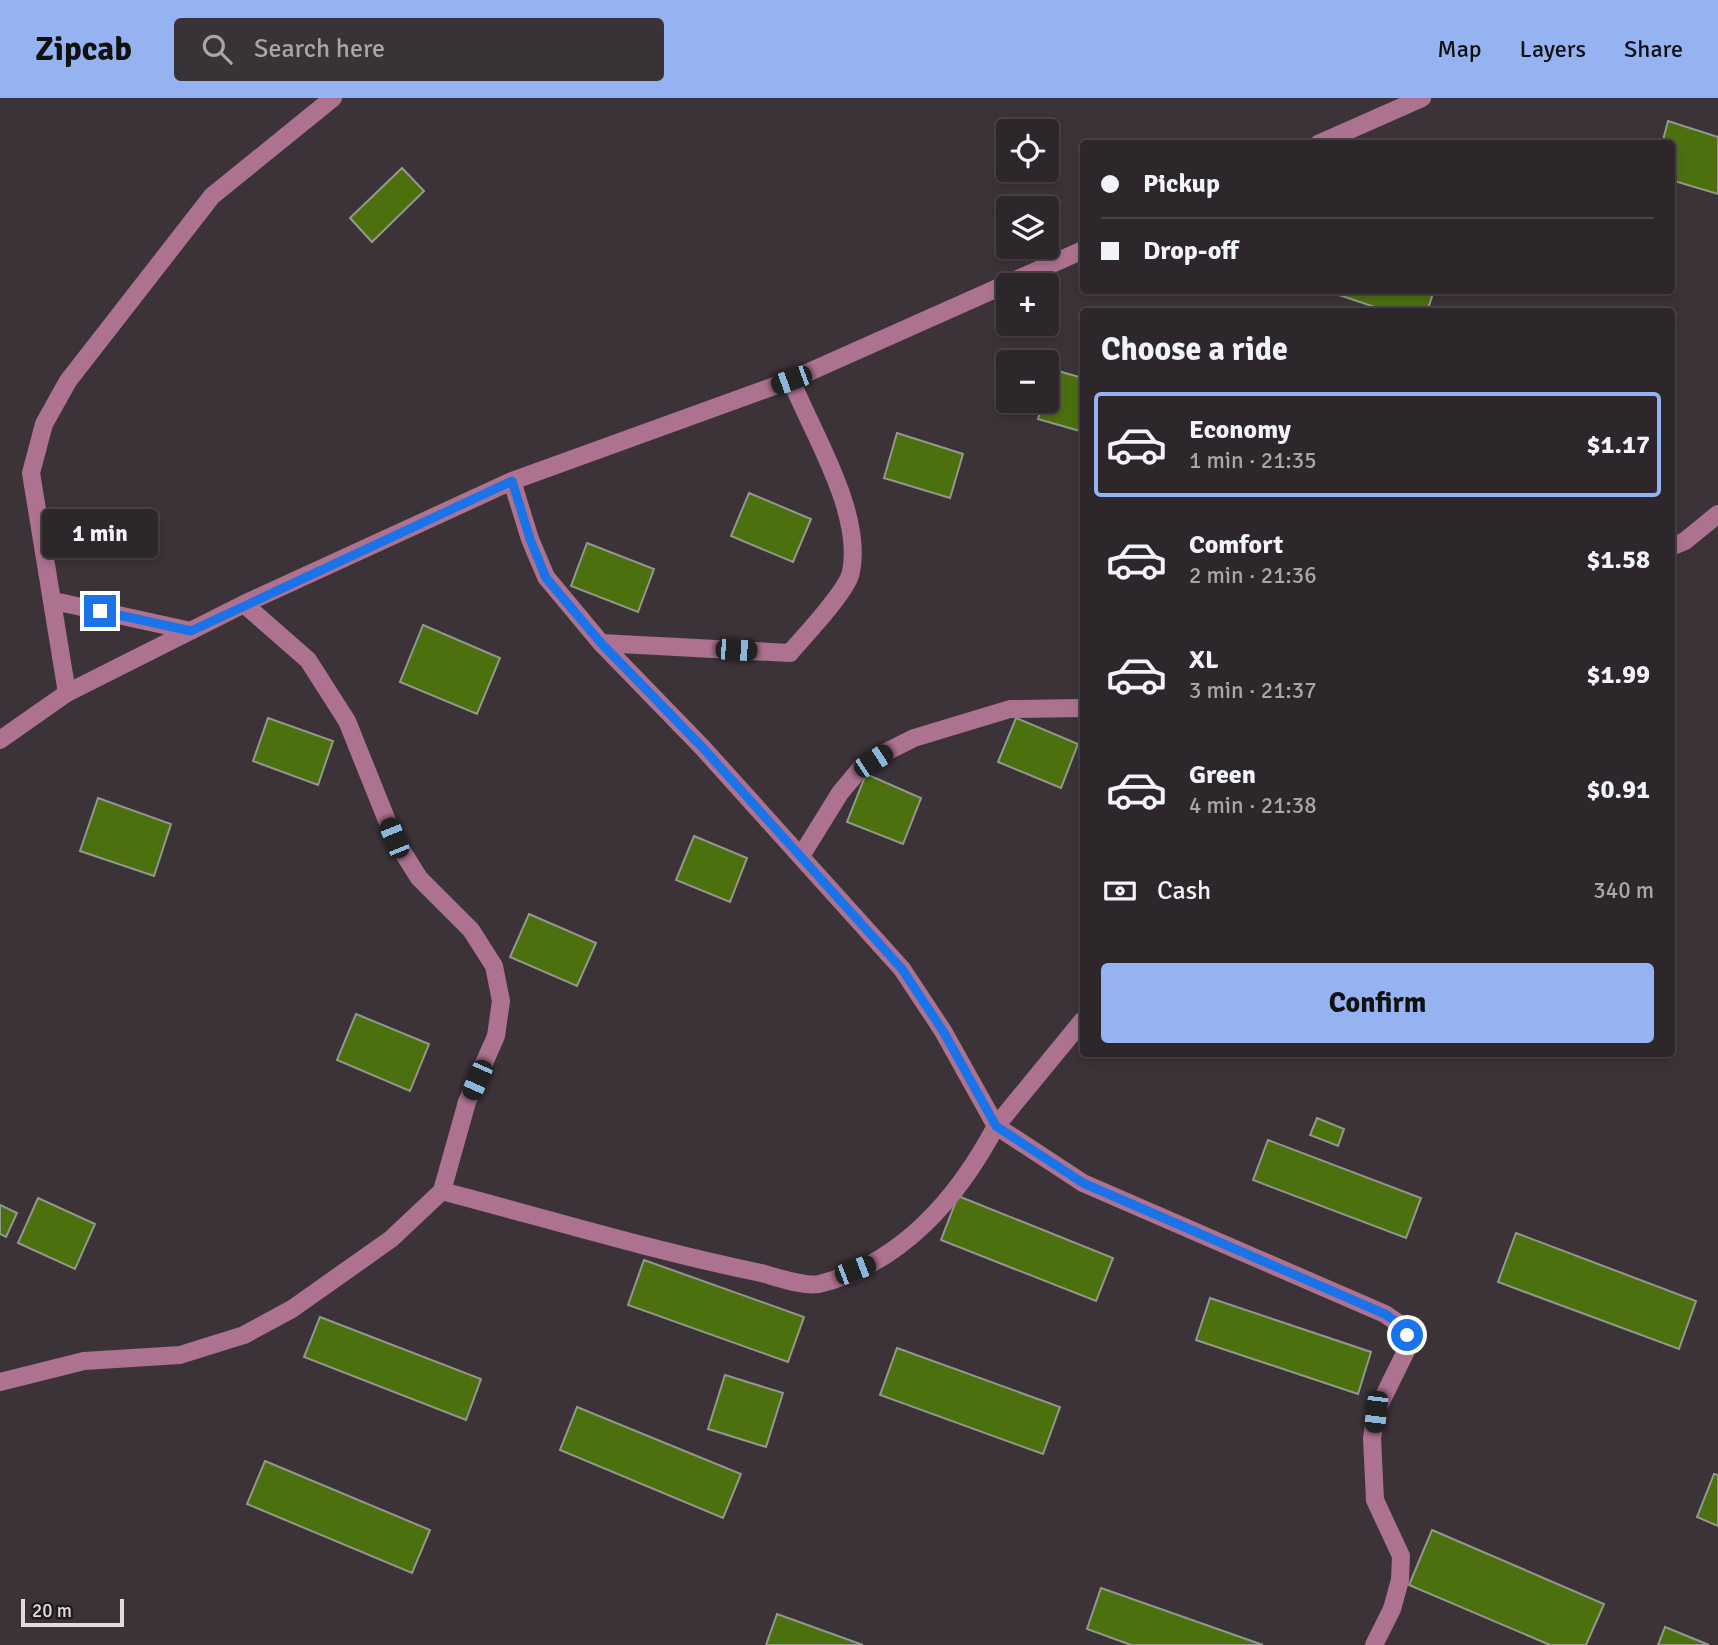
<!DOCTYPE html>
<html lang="en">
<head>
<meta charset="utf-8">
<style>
	:root { --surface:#2d262a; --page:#393236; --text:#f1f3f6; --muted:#a7a5a8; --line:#484347; --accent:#95b2f1 }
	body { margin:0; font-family:Signika,sans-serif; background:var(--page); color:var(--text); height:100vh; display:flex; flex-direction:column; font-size:26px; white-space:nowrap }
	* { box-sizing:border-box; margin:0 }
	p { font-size:23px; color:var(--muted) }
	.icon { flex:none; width:38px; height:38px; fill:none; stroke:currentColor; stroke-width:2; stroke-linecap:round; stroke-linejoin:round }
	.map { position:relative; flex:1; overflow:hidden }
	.side { position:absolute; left:1080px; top:210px; width:595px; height:749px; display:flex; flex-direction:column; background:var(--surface); border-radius:7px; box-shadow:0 4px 10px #0003,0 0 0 2px var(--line) }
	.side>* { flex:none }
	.banner { position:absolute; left:1080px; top:42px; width:595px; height:154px; border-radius:7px; box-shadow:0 4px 10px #0003,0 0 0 2px var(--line); display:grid; align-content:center; height:154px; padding:0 21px; background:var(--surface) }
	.tools { position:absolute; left:996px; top:21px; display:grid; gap:14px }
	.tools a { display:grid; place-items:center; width:63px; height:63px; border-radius:7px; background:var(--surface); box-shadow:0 4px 10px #0003,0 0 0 2px var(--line); font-size:35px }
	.scale { position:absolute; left:21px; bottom:18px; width:103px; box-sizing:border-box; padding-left:7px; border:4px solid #e1dbdd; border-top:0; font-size:19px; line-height:24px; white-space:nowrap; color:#e1dbdd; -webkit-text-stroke:5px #211c1e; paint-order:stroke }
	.end { position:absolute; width:32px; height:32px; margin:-16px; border:9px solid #1a73e8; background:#fff; box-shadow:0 0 0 4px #fff }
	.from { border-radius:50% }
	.bubble { position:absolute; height:49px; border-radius:7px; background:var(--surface); box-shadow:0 4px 10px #0003,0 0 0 2px var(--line); font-size:23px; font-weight:700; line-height:49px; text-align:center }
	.car { position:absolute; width:21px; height:42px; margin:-21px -10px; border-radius:9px; box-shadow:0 0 5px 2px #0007; background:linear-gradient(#222 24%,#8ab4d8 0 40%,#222 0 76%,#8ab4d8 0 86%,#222 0) }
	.banner b { display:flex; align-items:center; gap:24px; height:66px; font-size:26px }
	.banner b+b { border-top:2px solid var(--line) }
	.banner i { width:18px; height:18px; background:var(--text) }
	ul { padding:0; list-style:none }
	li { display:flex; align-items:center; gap:21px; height:105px; margin:0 14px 10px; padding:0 7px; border:4px solid transparent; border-radius:7px }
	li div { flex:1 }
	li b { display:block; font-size:26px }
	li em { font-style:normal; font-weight:700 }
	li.on { border-color:var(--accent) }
	li>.icon { width:63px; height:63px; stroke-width:1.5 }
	h2 { padding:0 21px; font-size:32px; line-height:84px }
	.pay { display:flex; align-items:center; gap:18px; height:77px; padding:0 21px; font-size:26px }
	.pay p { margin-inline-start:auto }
	.action { display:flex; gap:14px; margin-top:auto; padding:14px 21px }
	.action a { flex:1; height:80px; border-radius:7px; background:var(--accent); color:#111; font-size:28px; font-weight:700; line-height:80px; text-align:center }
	header { display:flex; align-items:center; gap:42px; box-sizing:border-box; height:98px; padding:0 35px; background:var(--accent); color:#111 }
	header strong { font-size:33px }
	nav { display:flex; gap:38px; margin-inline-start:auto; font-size:24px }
	.search { width:490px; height:63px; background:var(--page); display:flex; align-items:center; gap:18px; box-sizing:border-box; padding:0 24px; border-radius:7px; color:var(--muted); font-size:26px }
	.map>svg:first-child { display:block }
	.building { fill:#4c700d; stroke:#93988f; stroke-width:2 }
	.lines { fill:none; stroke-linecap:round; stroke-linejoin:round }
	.minor { stroke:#ad7290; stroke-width:18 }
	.route { stroke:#1a73e8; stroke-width:9 }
</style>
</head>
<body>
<header>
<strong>Zipcab</strong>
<div class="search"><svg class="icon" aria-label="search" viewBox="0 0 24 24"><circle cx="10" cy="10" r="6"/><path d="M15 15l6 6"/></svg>Search here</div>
<nav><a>Map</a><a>Layers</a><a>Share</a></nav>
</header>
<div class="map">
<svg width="1718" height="1547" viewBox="0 0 1718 1547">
	<rect width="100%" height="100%" fill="#3c3338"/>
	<path class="building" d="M1668,23L1718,39V96L1671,82V46H1662Z
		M402,70L424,93L372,144L350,120Z
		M1340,192H1434L1427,214H1390L1339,197Z
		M1051,271L1083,280V334L1038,321L1043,303H1046Z
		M897,335L963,356L950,400L884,380Z
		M749,395L811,421L793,464L731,438Z
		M587,445L654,471L638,514L571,488Z
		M423,527L500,560L477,616L400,584Z
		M268,620L333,643L318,687L253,663Z
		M1016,620L1078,646L1061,690L998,664Z
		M866,676L921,700L903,746L847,724Z
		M98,700L171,726L154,778L80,753Z
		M694,738L747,760L730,804L676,782Z
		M529,816L596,845L577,888L510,859Z
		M356,916L429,946L410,993L337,962Z
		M1317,1020L1344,1031L1338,1048L1310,1037Z
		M1268,1042L1421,1100L1406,1140L1253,1082Z
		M958,1098L1113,1160L1096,1203L941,1142Z
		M38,1100L95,1126L75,1171L18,1145Z
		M0,1107L17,1115L6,1139L0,1136Z
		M1516,1135L1696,1203L1679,1251L1498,1184Z
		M644,1162L804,1219L788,1264L628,1207Z
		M1210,1200L1371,1254L1358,1296L1196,1242Z
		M320,1219L481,1281L466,1322L304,1259Z
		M897,1250L1060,1309L1043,1356L880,1297Z
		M725,1277L783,1295L766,1349L708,1331Z
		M577,1309L741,1376L723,1420L560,1352Z
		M265,1363L430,1432L412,1475L247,1406Z
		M1714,1376L1718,1377V1428L1697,1419Z
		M1432,1432L1604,1506L1586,1547H1550L1409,1487Z
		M1101,1490L1263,1547H1131L1087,1531Z
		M777,1516L863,1547H766Z
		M1665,1529L1709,1547H1658Z"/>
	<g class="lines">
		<path class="minor" d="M1318,46L1422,0
			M1671,449L1685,443L1718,416
			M54,503L191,533
			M601,545L790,555C804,538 847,494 851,474C863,415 813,336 791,282
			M67,595L31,375L44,326L68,283L212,98L333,0
			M0,642L67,595L244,506L512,383L791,282L1083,152
			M801,758L840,695L860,671L886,654L914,640L1010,611L1083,610
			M1083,922L996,1028L1083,1085L1385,1216L1398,1225L1407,1238L1406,1253L1376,1314L1372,1340L1375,1402L1401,1458L1400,1482L1392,1511L1374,1547
			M442,1093C548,1121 654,1153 761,1175C777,1179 803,1189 819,1186C901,1166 958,1100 996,1028L943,933L902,871L702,649L601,545L546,479L530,441L512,383
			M0,1284L84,1263L180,1257L244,1237L292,1211L391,1141L442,1093L467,1004L496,938L501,903L494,868L471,832L419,780L394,740L347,623L308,562L244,506"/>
	</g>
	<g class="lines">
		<path class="route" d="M100,513L191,533L512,383L530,441L546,480L601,545L702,649L902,871L943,933L996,1028L1083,1085L1385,1216L1398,1225L1407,1237"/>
	</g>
</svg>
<div class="tools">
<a><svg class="icon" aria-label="locate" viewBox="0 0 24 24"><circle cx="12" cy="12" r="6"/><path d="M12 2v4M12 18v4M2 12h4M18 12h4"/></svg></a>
<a><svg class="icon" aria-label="layers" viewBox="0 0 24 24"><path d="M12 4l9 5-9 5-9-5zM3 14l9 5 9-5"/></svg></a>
<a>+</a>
<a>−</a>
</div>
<div class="scale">20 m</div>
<i class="end from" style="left:1407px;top:1237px"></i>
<i class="end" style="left:100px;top:513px"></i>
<div class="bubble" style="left:42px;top:411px;width:116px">1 min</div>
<i class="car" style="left:791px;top:282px;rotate:250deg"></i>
<i class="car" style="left:736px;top:552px;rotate:93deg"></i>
<i class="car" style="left:873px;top:663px;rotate:57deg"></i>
<i class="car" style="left:394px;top:740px;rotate:338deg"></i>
<i class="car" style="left:477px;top:982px;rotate:204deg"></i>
<i class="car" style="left:855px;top:1172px;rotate:69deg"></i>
<i class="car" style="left:1376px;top:1314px;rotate:187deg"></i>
<div class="banner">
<b><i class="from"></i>Pickup</b>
<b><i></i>Drop-off</b>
</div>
<section class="side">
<h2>Choose a ride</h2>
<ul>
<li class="on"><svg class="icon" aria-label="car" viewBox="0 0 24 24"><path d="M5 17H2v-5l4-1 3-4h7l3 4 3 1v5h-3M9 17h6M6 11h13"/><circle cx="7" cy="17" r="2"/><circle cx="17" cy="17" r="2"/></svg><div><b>Economy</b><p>1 min · 21:35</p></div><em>$1.17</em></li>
<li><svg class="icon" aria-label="car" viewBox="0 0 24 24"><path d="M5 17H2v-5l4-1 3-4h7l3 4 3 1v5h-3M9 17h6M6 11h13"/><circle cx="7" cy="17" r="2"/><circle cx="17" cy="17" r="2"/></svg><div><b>Comfort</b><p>2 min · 21:36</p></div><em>$1.58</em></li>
<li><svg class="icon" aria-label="car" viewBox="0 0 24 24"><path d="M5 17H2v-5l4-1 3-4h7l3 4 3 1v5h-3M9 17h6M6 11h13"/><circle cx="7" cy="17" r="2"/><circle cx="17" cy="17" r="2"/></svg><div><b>XL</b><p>3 min · 21:37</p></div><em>$1.99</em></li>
<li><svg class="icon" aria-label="car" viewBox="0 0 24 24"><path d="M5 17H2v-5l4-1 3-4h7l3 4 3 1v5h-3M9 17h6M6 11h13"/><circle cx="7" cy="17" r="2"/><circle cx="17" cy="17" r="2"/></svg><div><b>Green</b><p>4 min · 21:38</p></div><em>$0.91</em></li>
</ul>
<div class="pay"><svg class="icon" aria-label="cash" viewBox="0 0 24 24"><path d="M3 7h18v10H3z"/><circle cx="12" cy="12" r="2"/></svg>Cash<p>340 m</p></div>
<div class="action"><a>Confirm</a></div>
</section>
</div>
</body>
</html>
